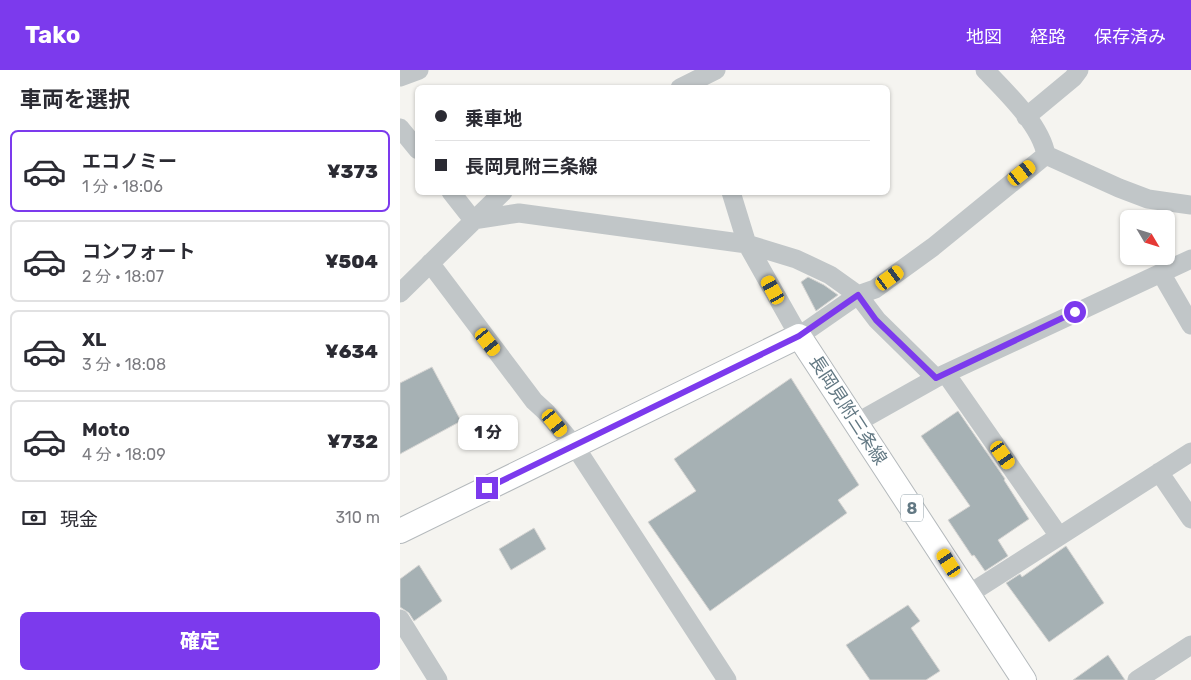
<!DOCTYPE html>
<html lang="ja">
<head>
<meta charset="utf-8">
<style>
	:root { --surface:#fff; --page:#f2f2f3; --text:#2b2b33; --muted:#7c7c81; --line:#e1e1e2; --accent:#7c3aed }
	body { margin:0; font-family:Rubik,"Noto Sans JP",sans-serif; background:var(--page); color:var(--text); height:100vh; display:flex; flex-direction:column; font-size:19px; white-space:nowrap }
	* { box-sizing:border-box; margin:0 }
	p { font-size:16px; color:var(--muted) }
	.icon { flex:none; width:28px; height:28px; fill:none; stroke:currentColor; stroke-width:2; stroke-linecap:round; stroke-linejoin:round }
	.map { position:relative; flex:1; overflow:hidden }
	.side { display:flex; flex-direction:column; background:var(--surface); width:400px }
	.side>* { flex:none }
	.banner { position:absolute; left:15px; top:15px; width:475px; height:110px; border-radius:8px; box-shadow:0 1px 4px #0004; display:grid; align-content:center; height:110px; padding:0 20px; background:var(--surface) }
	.needle { width:32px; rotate:128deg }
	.controls { position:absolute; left:720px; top:140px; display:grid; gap:10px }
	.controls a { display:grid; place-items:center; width:55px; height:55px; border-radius:8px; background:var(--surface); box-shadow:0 1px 4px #0004; font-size:25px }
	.end { position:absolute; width:22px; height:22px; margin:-11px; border:6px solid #7c3aed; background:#fff; box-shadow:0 0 0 2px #fff }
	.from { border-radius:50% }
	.bubble { position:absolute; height:35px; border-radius:8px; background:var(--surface); box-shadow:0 1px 4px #0004; font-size:16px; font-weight:800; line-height:35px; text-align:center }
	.car { position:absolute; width:15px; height:30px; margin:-15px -8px; border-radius:6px; box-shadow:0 0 4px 1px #0007; background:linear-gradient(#f5c518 24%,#345 0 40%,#f5c518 0 76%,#345 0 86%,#f5c518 0) }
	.banner b { display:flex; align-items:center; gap:18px; height:48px; font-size:19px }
	.banner b+b { border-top:1px solid var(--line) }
	.banner i { width:12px; height:12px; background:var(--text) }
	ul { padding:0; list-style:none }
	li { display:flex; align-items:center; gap:15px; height:82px; margin:0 10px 8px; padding:0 10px; border:2px solid var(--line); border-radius:8px }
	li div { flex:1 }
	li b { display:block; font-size:19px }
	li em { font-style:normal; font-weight:800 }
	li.current { border-color:var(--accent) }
	li>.icon { width:45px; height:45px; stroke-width:1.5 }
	h2 { padding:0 20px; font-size:22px; line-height:60px }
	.pay { display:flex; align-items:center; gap:12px; height:55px; padding:0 20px; font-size:19px }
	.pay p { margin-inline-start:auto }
	.action { display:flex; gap:10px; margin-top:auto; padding:10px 20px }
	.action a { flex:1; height:58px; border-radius:8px; background:var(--accent); color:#fff; font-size:20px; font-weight:800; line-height:58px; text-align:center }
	header { display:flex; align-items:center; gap:30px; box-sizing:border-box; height:70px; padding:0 25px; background:var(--accent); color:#fff }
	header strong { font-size:24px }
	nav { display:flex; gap:28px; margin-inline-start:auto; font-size:18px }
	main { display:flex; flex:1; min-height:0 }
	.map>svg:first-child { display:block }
	.building { fill:#a6b1b4; stroke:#d6d5d3 }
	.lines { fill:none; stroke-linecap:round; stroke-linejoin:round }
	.major-casing { stroke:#b4b9bc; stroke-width:26 }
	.minor { stroke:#c1c6c8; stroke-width:19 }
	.major { stroke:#fff; stroke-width:24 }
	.route { stroke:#7c3aed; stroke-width:6 }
	.labels { text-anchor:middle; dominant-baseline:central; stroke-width:5; stroke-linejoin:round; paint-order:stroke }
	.shield { fill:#fff; stroke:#91a0a8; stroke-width:1 }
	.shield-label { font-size:16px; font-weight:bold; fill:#627883 }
	.street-label { font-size:18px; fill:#627883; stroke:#fff }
</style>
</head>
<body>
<header>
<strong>Tako</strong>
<nav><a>地図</a><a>経路</a><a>保存済み</a></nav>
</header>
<main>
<section class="side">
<h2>車両を選択</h2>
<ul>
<li class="current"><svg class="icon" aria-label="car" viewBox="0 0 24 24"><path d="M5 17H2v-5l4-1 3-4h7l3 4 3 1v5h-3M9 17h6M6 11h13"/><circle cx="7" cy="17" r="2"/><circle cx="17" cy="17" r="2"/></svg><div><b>エコノミー</b><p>1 分 · 18:06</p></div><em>¥373</em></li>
<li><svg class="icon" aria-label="car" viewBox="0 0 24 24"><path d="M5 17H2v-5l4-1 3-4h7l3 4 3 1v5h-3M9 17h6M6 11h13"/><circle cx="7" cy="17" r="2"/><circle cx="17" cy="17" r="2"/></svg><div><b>コンフォート</b><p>2 分 · 18:07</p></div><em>¥504</em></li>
<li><svg class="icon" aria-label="car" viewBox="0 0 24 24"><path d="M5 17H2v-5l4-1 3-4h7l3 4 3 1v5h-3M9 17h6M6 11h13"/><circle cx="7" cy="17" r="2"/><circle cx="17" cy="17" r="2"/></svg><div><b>XL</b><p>3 分 · 18:08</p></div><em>¥634</em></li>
<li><svg class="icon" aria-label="car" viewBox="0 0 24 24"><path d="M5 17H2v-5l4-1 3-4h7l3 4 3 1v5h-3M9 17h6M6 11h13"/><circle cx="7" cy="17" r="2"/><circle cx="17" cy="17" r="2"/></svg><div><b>Moto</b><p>4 分 · 18:09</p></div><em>¥732</em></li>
</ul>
<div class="pay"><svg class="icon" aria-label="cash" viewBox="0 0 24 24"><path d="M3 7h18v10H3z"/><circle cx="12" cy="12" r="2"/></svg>現金<p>310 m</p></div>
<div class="action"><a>確定</a></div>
</section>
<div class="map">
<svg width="791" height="610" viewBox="0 0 791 610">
	<rect width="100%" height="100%" fill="#f5f4f0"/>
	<path class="building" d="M408,207L424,215L438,225L416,241L401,212Z
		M32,297L61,351L0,384V313Z
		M391,308L459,415L438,430L447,443L310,541L248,452L296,421L274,389Z
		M558,341L605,409L604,410L629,449L598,470L608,486L585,501L574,485L572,486L548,450L570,436L521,366Z
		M134,458L146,479L111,500L99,479Z
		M666,476L704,533L649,572L606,513L620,504L622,507Z
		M19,495L42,531L14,551L9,543L0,537V509Z
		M508,535L520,551L511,558L540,601L526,610H470L446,575Z
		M708,585L725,610H673Z"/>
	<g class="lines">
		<g class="major-casing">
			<path id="major" d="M0,461L399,266L624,610"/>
		</g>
		<path class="minor" d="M585,0C606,22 641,55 646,85
			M0,7L19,0
			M280,18L316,0
			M626,47L673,8L679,0
			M0,58L18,80
			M646,85L719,118L748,129L791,135
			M51,122L73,150
			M331,122L347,174L399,266L458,225L475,219L533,177L646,85
			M73,150L119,143L347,174L396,189L430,205L458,225L477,250L536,308L791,189
			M30,193L134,331L146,342L174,375L327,610
			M761,203L791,255
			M0,223L103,122
			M546,304L659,466
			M456,353L536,308
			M759,402L791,449
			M569,524L791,382
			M0,549L38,610
			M737,610L791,575"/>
		<use href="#major" class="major"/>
	</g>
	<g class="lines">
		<path class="route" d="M87,418L399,266L458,225L476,250L536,308L675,242"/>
	</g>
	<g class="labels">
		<rect class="shield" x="501" y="424.5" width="22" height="27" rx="4"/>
		<g class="shield-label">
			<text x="512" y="438">8</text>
		</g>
		<g class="street-label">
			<text transform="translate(448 340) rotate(57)">長岡見附三条線</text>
		</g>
	</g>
</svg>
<div class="controls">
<a><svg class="needle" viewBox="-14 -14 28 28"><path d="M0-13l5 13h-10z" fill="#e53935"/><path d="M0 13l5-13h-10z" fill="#7c7c81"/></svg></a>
</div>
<i class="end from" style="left:675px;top:242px"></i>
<i class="end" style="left:87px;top:418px"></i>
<div class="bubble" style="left:58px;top:345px;width:60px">1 分</div>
<i class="car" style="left:622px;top:103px;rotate:52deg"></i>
<i class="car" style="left:490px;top:208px;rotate:54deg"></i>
<i class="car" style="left:373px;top:220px;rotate:331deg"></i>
<i class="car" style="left:88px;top:272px;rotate:142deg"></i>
<i class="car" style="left:155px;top:353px;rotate:141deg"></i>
<i class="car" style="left:603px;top:385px;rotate:145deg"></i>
<i class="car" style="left:549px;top:493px;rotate:327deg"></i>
<div class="banner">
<b><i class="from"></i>乗車地</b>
<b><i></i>長岡見附三条線</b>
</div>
</div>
</main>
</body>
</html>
